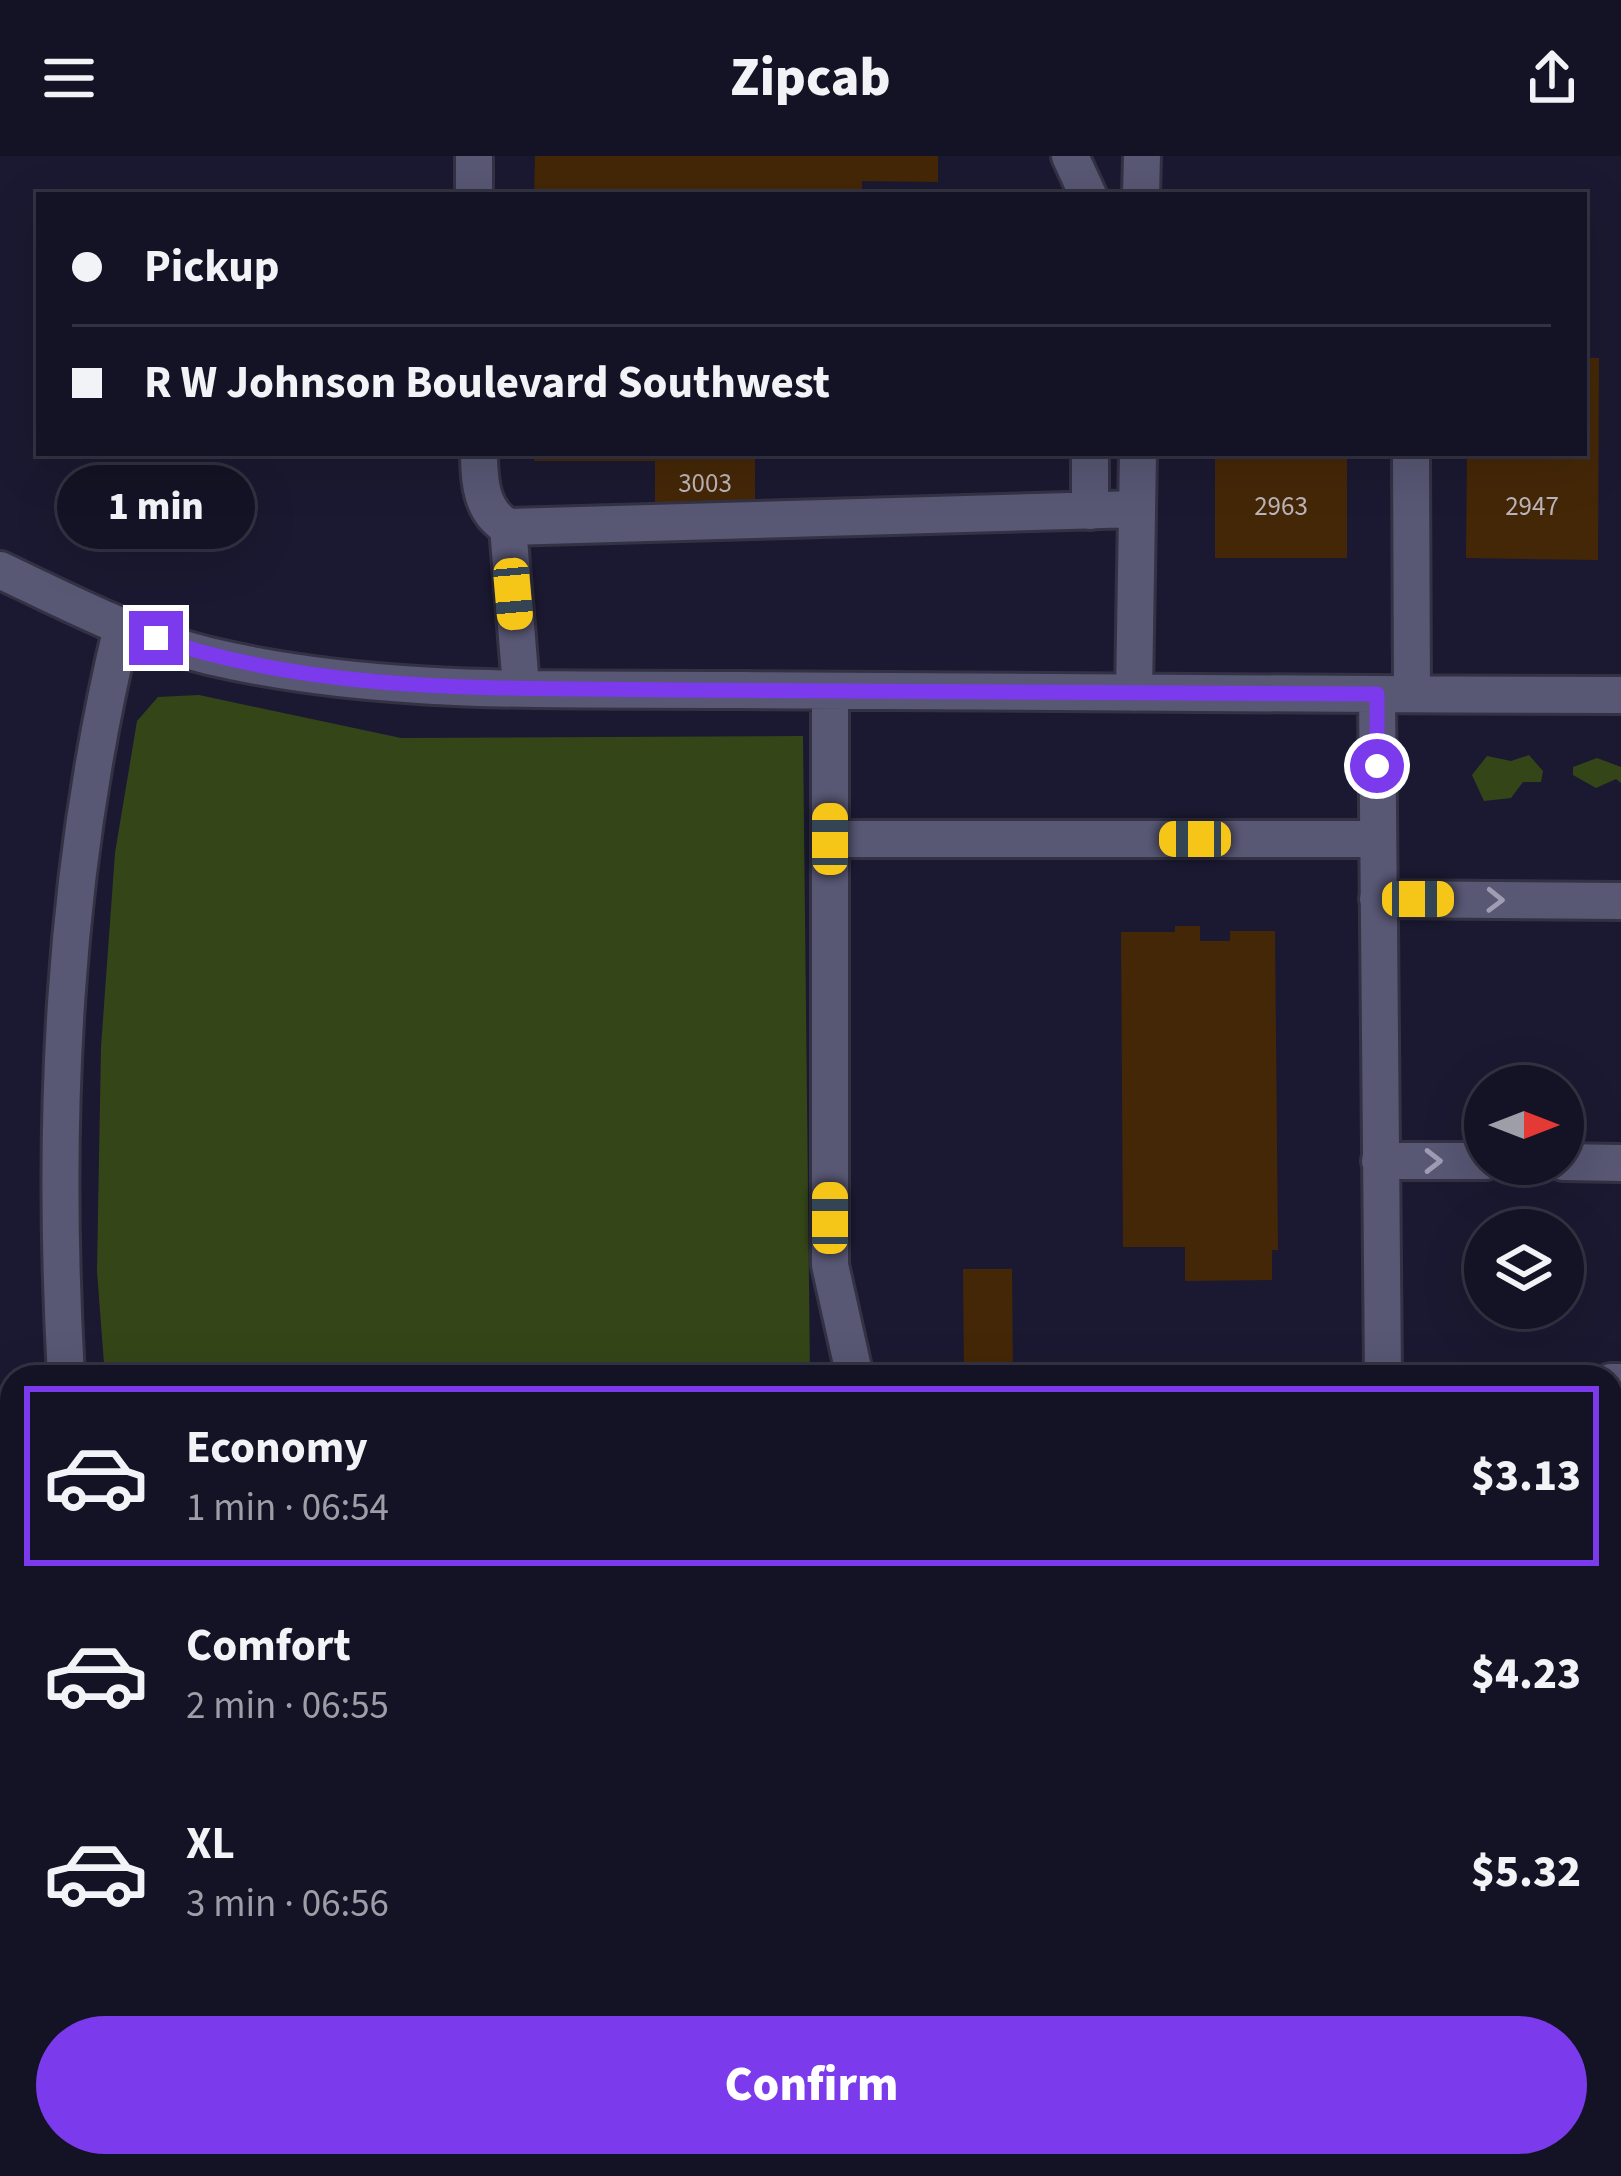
<!DOCTYPE html>
<html lang="en">
<head>
<meta charset="utf-8">
<style>
	:root { --surface:#141325; --page:#1d1c2d; --text:#f1f3f6; --muted:#9d9ea7; --line:#333242; --accent:#7c3aed }
	body { margin:0; font-family:"Source Sans 3",sans-serif; background:var(--page); color:var(--text); height:100vh; display:flex; flex-direction:column; font-size:45px; white-space:nowrap }
	* { box-sizing:border-box; margin:0 }
	p { font-size:39px; color:var(--muted) }
	.icon { flex:none; width:66px; height:66px; fill:none; stroke:currentColor; stroke-width:2; stroke-linecap:round; stroke-linejoin:round }
	.map { position:relative; flex:1; overflow:hidden }
	.sheet { position:absolute; left:0px; top:1209px; width:1623px; height:813px; display:flex; flex-direction:column; background:var(--surface); border-radius:36px 36px 0 0; box-shadow:0 12px 48px #0002,0 0 0 3px var(--line) }
	.sheet>* { flex:none }
	.banner { position:absolute; left:36px; top:36px; width:1551px; height:264px; border-radius:0px; box-shadow:0 12px 48px #0002,0 0 0 3px var(--line); display:grid; align-content:center; height:264px; padding:0 36px; background:var(--surface) }
	.needle { width:78px; rotate:90deg }
	.buttons { position:absolute; left:1464px; top:909px; display:grid; gap:24px }
	.buttons a { display:grid; place-items:center; width:120px; height:120px; border-radius:50%; background:var(--surface); box-shadow:0 12px 48px #0002,0 0 0 3px var(--line); font-size:60px }
	.end { position:absolute; width:54px; height:54px; margin:-27px; border:15px solid #7c3aed; background:#fff; box-shadow:0 0 0 6px #fff }
	.from { border-radius:50% }
	.bubble { position:absolute; height:84px; border-radius:42px; background:var(--surface); box-shadow:0 12px 48px #0002,0 0 0 3px var(--line); font-size:39px; font-weight:800; line-height:84px; text-align:center }
	.car { position:absolute; width:36px; height:72px; margin:-36px -18px; border-radius:15px; box-shadow:0 0 9px 3px #0007; background:linear-gradient(#f5c518 24%,#345 0 40%,#f5c518 0 76%,#345 0 86%,#f5c518 0) }
	.banner b { display:flex; align-items:center; gap:42px; height:114px; font-size:45px }
	.banner b+b { border-top:3px solid var(--line) }
	.banner i { width:30px; height:30px; background:var(--text) }
	ul { padding:21px 0 0; list-style:none }
	li { display:flex; align-items:center; gap:36px; height:180px; margin:0 24px 18px; padding:0 12px; border:6px solid transparent; border-radius:0px }
	li div { flex:1 }
	li b { display:block; font-size:45px }
	li em { font-style:normal; font-weight:800 }
	li.selected { border-color:var(--accent) }
	li>.icon { width:108px; height:108px; stroke-width:1.5 }
	.button { display:flex; gap:24px; margin-top:auto; padding:24px 36px }
	.button a { flex:1; height:138px; border-radius:72px; background:var(--accent); color:#fff; font-size:48px; font-weight:800; line-height:138px; text-align:center }
	header { display:flex; justify-content:space-between; align-items:center; height:156px; padding:0 36px; background:var(--surface); font-size:54px; font-weight:800 }
	.map>svg:first-child { display:block }
	.green { fill:#344618 }
	.building { fill:#442707 }
	.lines { fill:none; stroke-linecap:round; stroke-linejoin:round }
	.minor-casing { stroke:#333144; stroke-width:42 }
	.path { stroke:#616075; stroke-width:6; stroke-dasharray:6 6; stroke-linecap:butt }
	.minor { stroke:#585774; stroke-width:36 }
	.oneway { stroke:#9e9db4 }
	.route { stroke:#7c3aed; stroke-width:15 }
	.labels { text-anchor:middle; dominant-baseline:central; stroke-width:9; stroke-linejoin:round; paint-order:stroke }
	.number-label { font-size:27px; fill:#bcb4b9 }
</style>
</head>
<body>
<header><svg class="icon" aria-label="menu" viewBox="0 0 24 24"><path d="M4 6h16M4 12h16M4 18h16"/></svg>Zipcab<svg class="icon" aria-label="share" viewBox="0 0 24 24"><path d="M12 15V3M7 8l5-5 5 5M5 13v7h14v-7"/></svg></header>
<div class="map">
<svg width="1621" height="2020" viewBox="0 0 1621 2020">
	<rect width="100%" height="100%" fill="#1b1931"/>
	<path class="green" d="M199,539L401,582L803,580L810,1221H105L97,1115L101,891L115,697L137,565L158,541Z
		M1529,599L1543,615L1541,626H1523L1511,642L1484,645L1472,619L1487,600L1511,605Z
		M1597,602L1621,611V627L1616,623L1596,632L1573,619V611Z
		M415,2010H1163L1165,2020H421Z
		M1424,2010H1597V2017L1611,2020H1423Z"/>
	<path class="building" d="M535,0H938V26L862,25V39H534Z
		M1584,202H1599L1598,404L1466,402L1467,297H1584Z
		M534,297H891V303H755V349H655V305H534Z
		M1215,297H1347V402H1215Z
		M1175,770H1200V785H1230V775H1275L1278,1094H1272V1124L1185,1125V1091H1123L1121,776H1175Z
		M963,1113H1012L1013,1221H964Z
		M6,1841L11,1908L0,1909V1842Z
		M130,2010L195,2017V2020H129Z"/>
	<g class="lines">
		<g class="minor-casing">
			<path id="minor" d="M474,0V39
				M1070,0L1088,39
				M1141,39L1142,0
				M479,297C479,325 481,356 508,371L1137,353
				M1090,297V355
				M1411,297L1412,538
				M508,371L521,531
				M0,414C68,446 136,482 209,500C382,541 565,532 742,534C1035,538 1328,538 1621,539
				M830,536V1109L855,1221
				M1134,537L1138,297
				M1377,538L1383,1221
				M830,683H1376
				M1378,743L1621,745
				M1380,1005H1485
				M1563,1006L1621,1007
				M66,1221C52,967 62,719 122,471
				M1611,1226H1621
				M371,2010L377,2020"/>
		</g>
		<path class="path" d="M1611,1411H1621
			M1611,1625H1621
			M415,2010L421,2020"/>
		<use href="#minor" class="minor"/>
	</g>
	<defs><path id="oneway-chevron" d="M-2-3.5L2.5 0L-2 3.5" fill="none" stroke-width="1.6" stroke-linecap="round" stroke-linejoin="round" transform="scale(3)"/></defs>
	<g class="oneway">
		<use href="#oneway-chevron" transform="translate(1495 744) rotate(1)"/>
		<use href="#oneway-chevron" transform="translate(1433 1005)"/>
	</g>
	<g class="lines">
		<path class="route" d="M156,482C325,540 509,531 687,534C917,537 1147,538 1377,538V610"/>
	</g>
	<g class="labels">
		<g class="number-label">
			<text x="705" y="327">3003</text>
			<text x="1281" y="350">2963</text>
			<text x="1532" y="350">2947</text>
		</g>
	</g>
</svg>
<div class="buttons">
<a><svg class="needle" viewBox="-14 -14 28 28"><path d="M0-13l5 13h-10z" fill="#e53935"/><path d="M0 13l5-13h-10z" fill="#9d9ea7"/></svg></a>
<a><svg class="icon" aria-label="layers" viewBox="0 0 24 24"><path d="M12 4l9 5-9 5-9-5zM3 14l9 5 9-5"/></svg></a>
</div>
<i class="end from" style="left:1377px;top:610px"></i>
<i class="end" style="left:156px;top:482px"></i>
<div class="bubble" style="left:57px;top:309px;width:198px">1 min</div>
<i class="car" style="left:513px;top:438px;rotate:175deg"></i>
<i class="car" style="left:830px;top:683px;rotate:0deg"></i>
<i class="car" style="left:1195px;top:683px;rotate:270deg"></i>
<i class="car" style="left:1418px;top:743px;rotate:90deg"></i>
<i class="car" style="left:830px;top:1062px;rotate:0deg"></i>
<div class="banner">
<b><i class="from"></i>Pickup</b>
<b><i></i>R W Johnson Boulevard Southwest</b>
</div>
<section class="sheet">
<ul>
<li class="selected"><svg class="icon" aria-label="car" viewBox="0 0 24 24"><path d="M5 17H2v-5l4-1 3-4h7l3 4 3 1v5h-3M9 17h6M6 11h13"/><circle cx="7" cy="17" r="2"/><circle cx="17" cy="17" r="2"/></svg><div><b>Economy</b><p>1 min · 06:54</p></div><em>$3.13</em></li>
<li><svg class="icon" aria-label="car" viewBox="0 0 24 24"><path d="M5 17H2v-5l4-1 3-4h7l3 4 3 1v5h-3M9 17h6M6 11h13"/><circle cx="7" cy="17" r="2"/><circle cx="17" cy="17" r="2"/></svg><div><b>Comfort</b><p>2 min · 06:55</p></div><em>$4.23</em></li>
<li><svg class="icon" aria-label="car" viewBox="0 0 24 24"><path d="M5 17H2v-5l4-1 3-4h7l3 4 3 1v5h-3M9 17h6M6 11h13"/><circle cx="7" cy="17" r="2"/><circle cx="17" cy="17" r="2"/></svg><div><b>XL</b><p>3 min · 06:56</p></div><em>$5.32</em></li>
</ul>
<div class="button"><a>Confirm</a></div>
</section>
</div>
</body>
</html>
